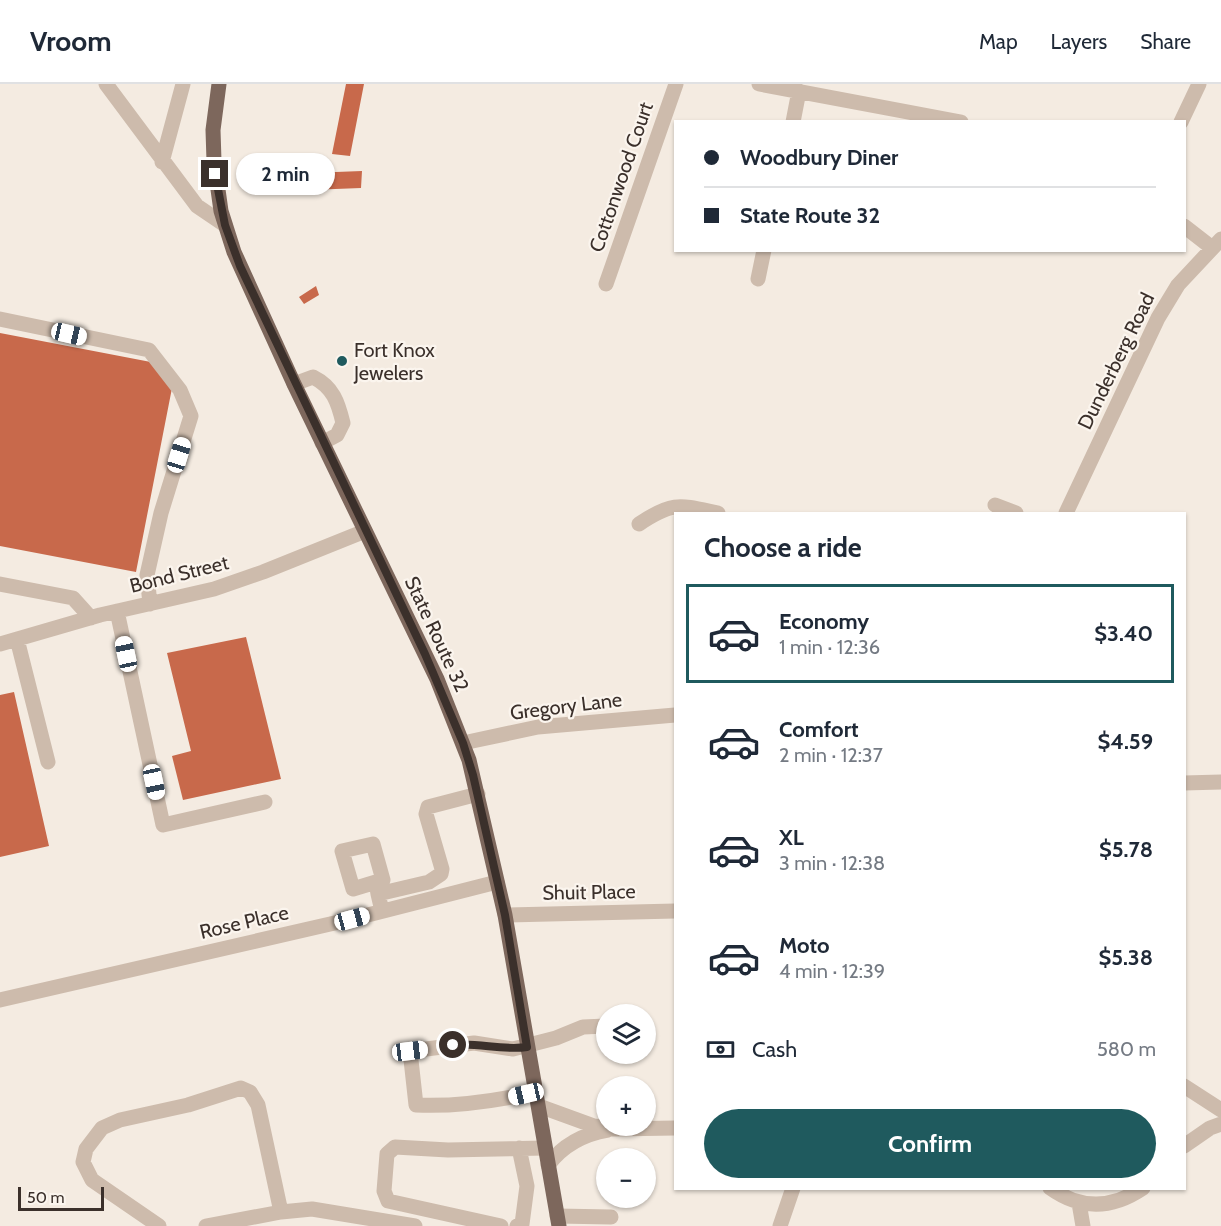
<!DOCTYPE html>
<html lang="en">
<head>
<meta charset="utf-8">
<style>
	:root { --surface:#fff; --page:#f6f6f7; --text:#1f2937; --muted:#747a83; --line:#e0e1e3; --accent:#1f5a5e }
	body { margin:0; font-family:Cabin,sans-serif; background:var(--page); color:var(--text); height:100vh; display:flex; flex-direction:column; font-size:22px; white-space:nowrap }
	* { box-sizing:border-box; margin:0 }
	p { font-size:20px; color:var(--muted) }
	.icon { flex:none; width:33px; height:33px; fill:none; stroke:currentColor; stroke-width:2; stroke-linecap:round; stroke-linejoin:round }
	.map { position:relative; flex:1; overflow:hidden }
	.drawer { position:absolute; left:674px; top:428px; width:512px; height:678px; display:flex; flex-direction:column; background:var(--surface); border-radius:0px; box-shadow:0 2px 4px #0004 }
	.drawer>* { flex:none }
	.top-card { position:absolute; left:674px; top:36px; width:512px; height:132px; border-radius:0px; box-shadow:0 2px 4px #0004; display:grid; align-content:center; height:132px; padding:0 30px; background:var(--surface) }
	.tools { position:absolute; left:596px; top:920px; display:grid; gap:12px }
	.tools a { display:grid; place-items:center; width:60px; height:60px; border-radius:50%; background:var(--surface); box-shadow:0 2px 4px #0004; font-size:30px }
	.scale { position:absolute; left:18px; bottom:15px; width:86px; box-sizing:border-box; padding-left:6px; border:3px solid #3b302b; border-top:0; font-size:16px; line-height:21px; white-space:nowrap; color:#3b302b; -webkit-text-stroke:4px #fbf5ee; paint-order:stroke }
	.end { position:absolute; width:27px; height:27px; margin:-14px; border:8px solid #3b302b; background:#fff; box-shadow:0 0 0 3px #fff }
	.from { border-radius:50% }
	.bubble { position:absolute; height:42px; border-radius:21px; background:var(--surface); box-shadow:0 2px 4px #0004; font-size:20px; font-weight:700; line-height:42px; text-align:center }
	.car { position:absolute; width:18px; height:36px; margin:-18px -9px; border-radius:8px; box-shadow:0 0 4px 2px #0007; background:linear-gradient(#fff 24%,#345 0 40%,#fff 0 76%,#345 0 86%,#fff 0) }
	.top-card b { display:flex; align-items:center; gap:21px; height:57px; font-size:22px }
	.top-card b+b { border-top:2px solid var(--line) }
	.top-card i { width:15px; height:15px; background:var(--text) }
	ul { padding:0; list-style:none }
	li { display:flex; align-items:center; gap:18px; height:99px; margin:0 12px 9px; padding:0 18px; border:3px solid transparent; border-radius:0px }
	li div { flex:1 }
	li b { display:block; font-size:22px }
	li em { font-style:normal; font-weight:700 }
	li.current { border-color:var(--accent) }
	li>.icon { width:54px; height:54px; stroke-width:1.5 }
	h2 { padding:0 30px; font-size:27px; line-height:72px }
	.pay { display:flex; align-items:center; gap:15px; height:66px; padding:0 30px; font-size:22px }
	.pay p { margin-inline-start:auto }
	.primary-button { display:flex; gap:12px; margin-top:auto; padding:12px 30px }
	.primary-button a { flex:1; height:69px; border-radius:36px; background:var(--accent); color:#fff; font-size:24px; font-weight:700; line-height:69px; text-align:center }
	header { display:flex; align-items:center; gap:36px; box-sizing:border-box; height:84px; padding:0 30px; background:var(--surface); border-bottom:2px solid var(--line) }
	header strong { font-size:28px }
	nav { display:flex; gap:33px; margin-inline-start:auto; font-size:21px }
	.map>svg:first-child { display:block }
	.building { fill:#c8694b }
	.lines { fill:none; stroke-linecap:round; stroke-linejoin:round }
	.minor { stroke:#cdbbac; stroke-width:15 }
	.major { stroke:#7d675c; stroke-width:15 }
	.route { stroke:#3b302b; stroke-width:8 }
	.poi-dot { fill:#1f5a5e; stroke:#fbf5ee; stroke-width:2 }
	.labels { text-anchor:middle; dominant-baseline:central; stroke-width:4.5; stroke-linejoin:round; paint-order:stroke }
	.street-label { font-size:20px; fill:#3b302b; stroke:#fbf5ee }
	.poi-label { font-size:20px; fill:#3b302b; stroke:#fbf5ee; text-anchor:start }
</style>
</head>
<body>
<header>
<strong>Vroom</strong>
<nav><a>Map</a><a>Layers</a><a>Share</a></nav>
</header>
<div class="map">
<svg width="1221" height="1142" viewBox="0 0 1221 1142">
	<rect width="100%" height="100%" fill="#f4ebe1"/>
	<path class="building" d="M346,0H364L350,72L332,70Z
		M362,87L361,104L258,108L257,91Z
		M316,202L319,211L304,220L299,213Z
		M0,249L156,279L172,304L136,488L0,462Z
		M246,553L281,695L183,716L172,672L191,667L167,569Z
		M14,608L49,762L0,773V611Z"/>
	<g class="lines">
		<path class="minor" d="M106,0L197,122L225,141
			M759,0L961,38
			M793,38L799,7
			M1181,38L1199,0
			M162,78L183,0
			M1184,142L1211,163
			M758,195L764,166
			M606,200L676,0
			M0,235L149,266L180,306L191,332L161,429L147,491L150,520
			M294,300L313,293C333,303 338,318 343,339L337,351L322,359
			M995,421L1016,429
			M1066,429L1158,234L1178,201L1221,155
			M639,440C673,417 680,421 718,429
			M0,500L73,514L91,534
			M117,527L163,741L265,718
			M17,555L48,678
			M0,560L100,531L214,505L263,488L365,447
			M463,659L538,643L675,631
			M1184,699L1221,698
			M376,798L353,805L342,767L373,760L383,796L376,798L378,810
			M382,827L378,810L429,798L441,790L442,785L426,730L428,723L478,710
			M505,831L675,827
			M0,916L352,835L497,798
			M1184,1002L1221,1026
			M536,1008C496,1017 457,1023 416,1021L410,967L474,959L513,965L556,954L583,943L606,942
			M539,1022L594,1042L613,1045L675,1044
			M1184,1062L1210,1044L1221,1040
			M548,1081C563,1061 584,1050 608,1046
			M1050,1104C1081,1126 1112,1125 1143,1104
			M1079,1119L1083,1142
			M557,1132L611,1133
			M159,1142L92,1096L83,1078L86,1065L102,1044L120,1036L188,1021L241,1004L250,1008L258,1021L281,1128
			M206,1142L281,1128L312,1125L415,1142
			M501,1142L388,1117L384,1107L387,1070L395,1063L448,1066L545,1064
			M517,1142L522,1140L527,1102L519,1064
			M780,1142L793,1104"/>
		<path class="major" d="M219,0L213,46L214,77L221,127L234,168L294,300L437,595L469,676L505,831L559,1142"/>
	</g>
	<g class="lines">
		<path class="route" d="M215,90L225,141L240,182L425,570L463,659L473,691L505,831L527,963C502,967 478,958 453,961"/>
	</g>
	<circle class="poi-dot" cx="342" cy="277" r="6"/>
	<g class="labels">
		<g class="street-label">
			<text transform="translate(621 93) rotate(-71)">Cottonwood Court</text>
			<text transform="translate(1116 277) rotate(-64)">Dunderberg Road</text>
			<text transform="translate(179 490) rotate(-14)">Bond Street</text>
			<text transform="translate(437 550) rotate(65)">State Route 32</text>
			<text transform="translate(566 622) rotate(-7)">Gregory Lane</text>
			<text transform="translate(589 808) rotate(-1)">Shuit Place</text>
			<text transform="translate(244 838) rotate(-13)">Rose Place</text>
		</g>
		<g class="poi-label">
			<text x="354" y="266">Fort Knox<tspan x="354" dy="23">Jewelers</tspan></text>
		</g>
	</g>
</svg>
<div class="tools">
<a><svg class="icon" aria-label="layers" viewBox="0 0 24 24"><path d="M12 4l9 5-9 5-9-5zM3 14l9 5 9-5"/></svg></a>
<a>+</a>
<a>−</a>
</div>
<div class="scale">50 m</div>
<i class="end from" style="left:453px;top:961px"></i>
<i class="end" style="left:215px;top:90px"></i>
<div class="bubble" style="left:236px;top:69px;width:99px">2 min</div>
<i class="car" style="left:69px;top:250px;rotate:103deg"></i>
<i class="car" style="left:179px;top:371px;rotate:17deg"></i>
<i class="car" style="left:126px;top:570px;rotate:348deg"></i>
<i class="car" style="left:154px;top:698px;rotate:168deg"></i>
<i class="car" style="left:352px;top:835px;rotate:75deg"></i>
<i class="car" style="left:410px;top:967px;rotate:83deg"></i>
<i class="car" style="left:526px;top:1010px;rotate:257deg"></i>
<div class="top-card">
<b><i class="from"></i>Woodbury Diner</b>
<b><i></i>State Route 32</b>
</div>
<section class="drawer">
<h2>Choose a ride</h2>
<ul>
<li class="current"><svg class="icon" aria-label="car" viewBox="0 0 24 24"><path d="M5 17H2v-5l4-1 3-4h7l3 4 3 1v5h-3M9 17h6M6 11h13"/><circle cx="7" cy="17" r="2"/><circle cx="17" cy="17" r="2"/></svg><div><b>Economy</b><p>1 min · 12:36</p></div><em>$3.40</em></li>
<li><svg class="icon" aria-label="car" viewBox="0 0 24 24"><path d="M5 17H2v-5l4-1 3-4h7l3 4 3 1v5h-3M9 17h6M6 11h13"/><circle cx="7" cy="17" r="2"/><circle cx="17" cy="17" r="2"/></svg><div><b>Comfort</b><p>2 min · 12:37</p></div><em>$4.59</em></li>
<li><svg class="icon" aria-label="car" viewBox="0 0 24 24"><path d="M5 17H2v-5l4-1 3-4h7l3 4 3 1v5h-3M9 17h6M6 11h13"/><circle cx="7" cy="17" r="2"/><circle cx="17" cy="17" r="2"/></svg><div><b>XL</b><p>3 min · 12:38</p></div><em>$5.78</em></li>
<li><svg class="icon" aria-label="car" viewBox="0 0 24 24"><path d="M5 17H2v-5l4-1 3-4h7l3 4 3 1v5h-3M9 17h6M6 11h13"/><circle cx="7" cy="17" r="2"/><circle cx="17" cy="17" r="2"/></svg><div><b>Moto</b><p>4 min · 12:39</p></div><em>$5.38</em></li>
</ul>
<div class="pay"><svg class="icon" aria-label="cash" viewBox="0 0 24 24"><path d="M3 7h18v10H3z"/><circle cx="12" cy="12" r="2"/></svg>Cash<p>580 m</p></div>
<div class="primary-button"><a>Confirm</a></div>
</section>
</div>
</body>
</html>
